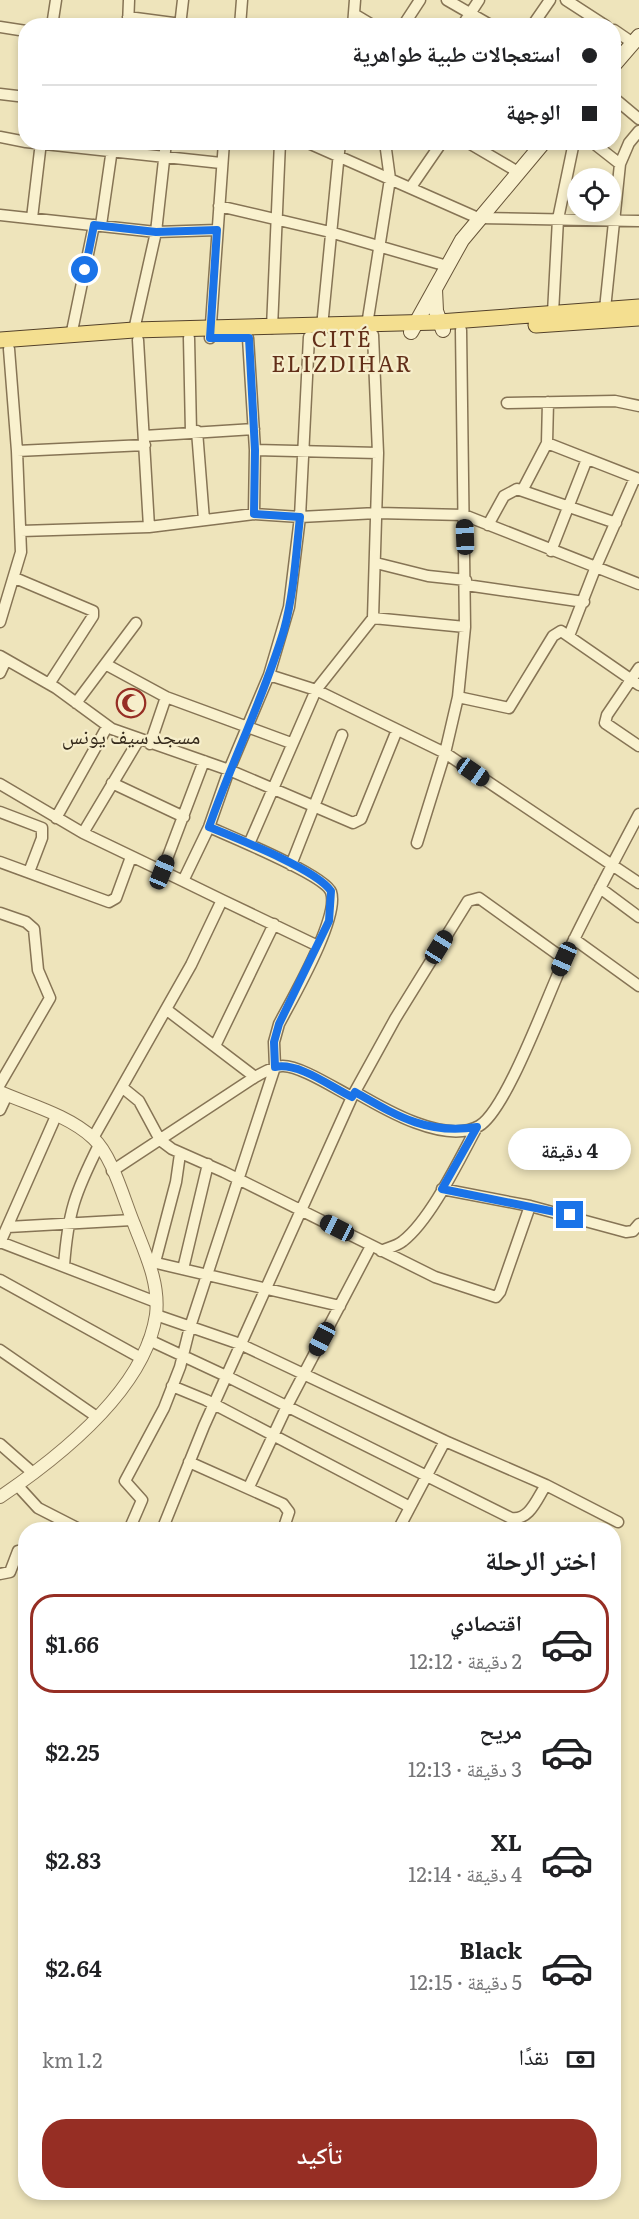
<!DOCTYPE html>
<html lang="ar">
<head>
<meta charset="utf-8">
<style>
	:root { --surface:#fff; --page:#f2f2f2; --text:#202124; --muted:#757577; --line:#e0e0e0; --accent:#962e24 }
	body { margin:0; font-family:Literata,"Noto Naskh Arabic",serif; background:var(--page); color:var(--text); direction:rtl; height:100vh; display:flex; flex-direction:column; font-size:22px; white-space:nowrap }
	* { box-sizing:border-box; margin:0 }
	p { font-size:20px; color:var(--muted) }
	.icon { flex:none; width:33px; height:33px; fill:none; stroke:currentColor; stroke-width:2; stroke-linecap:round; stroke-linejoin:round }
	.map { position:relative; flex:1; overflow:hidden; direction:ltr }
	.side { position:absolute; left:18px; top:1522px; width:603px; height:678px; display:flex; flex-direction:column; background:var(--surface); border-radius:24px; box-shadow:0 3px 9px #0003; direction:rtl }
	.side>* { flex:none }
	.guide { position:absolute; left:18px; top:18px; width:603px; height:132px; border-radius:24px; box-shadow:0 3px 9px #0003; direction:rtl; display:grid; align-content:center; height:132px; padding:0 24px; background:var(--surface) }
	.tools { position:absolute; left:567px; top:168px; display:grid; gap:12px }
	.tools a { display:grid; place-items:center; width:54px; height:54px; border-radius:50%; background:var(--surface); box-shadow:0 3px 9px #0003; font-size:30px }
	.end { position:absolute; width:27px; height:27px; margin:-14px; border:8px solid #1a73e8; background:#fff; box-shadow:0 0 0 3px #fff }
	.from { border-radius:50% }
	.bubble { position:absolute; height:42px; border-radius:21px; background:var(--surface); box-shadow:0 3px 9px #0003; font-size:20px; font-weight:600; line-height:42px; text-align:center; direction:rtl }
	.car { position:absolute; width:18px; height:36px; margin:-18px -9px; border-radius:8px; box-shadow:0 0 4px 2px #0007; background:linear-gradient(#222 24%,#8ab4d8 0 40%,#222 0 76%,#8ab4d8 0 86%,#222 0) }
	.guide b { display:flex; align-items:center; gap:21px; height:57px; font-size:22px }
	.guide b+b { border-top:2px solid var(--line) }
	.guide i { width:15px; height:15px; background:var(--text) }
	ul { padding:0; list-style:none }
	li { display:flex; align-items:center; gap:18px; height:99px; margin:0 12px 9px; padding:0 12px; border:3px solid transparent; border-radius:24px }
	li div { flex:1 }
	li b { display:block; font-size:22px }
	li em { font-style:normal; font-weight:600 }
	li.active { border-color:var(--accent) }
	li>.icon { width:54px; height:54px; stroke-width:1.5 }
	h2 { padding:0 24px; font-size:27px; line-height:72px }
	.pay { display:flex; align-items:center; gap:15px; height:66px; padding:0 24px; font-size:22px }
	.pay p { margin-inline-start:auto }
	.primary-button { display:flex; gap:12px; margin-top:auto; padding:12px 24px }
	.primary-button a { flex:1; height:69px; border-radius:24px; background:var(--accent); color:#fff; font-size:24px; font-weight:600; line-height:69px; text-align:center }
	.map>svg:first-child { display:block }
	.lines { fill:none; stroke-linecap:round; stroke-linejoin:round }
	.minor-casing { stroke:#867455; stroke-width:13 }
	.tertiary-casing { stroke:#867455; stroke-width:14 }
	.secondary-casing { stroke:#675438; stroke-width:16 }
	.primary-casing { stroke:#53412a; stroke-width:17 }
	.minor { stroke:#f9f1ce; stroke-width:10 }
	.tertiary { stroke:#f9f1ce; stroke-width:12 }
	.secondary { stroke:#f9f1ce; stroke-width:14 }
	.primary { stroke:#f4df90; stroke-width:15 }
	.route { stroke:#1a73e8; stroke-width:8 }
	.labels { text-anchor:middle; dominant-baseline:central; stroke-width:4.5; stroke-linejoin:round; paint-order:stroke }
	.poi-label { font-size:21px; fill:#34291a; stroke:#f6eecb }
	.neighbourhood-label { font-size:22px; letter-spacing:1.5px; fill:#622f19; stroke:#f6eecb }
</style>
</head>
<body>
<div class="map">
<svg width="639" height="2219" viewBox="0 0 639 2219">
	<rect width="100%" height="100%" fill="#eee4bb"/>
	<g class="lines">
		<g class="minor-casing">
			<path id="minor" d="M447,0L492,26
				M566,0L606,26
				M354,14L374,26
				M128,17L196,26
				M52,26L56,0
				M128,26L129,0
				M180,26L183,0
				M240,26L242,0
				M353,26L355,0
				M403,26L420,0
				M462,26L479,0
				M532,26L550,0
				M0,27L26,31
				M614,30L633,43
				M0,94L26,97
				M614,98L639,119
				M0,137L26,142
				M26,142L221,163
				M306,142L478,218L639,221
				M467,142L518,172
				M592,142L620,164
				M411,187L442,142
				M219,206L330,232L447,266
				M0,215L156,232L217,230
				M32,218L41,142
				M101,225L113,142
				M605,309L620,164L629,143L639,131
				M553,313L558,219L574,142
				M367,325L390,179L385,142
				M322,327L340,142
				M272,328L280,142
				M134,330L156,232L166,142
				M71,336L94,225
				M189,338L191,432
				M210,338L224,142
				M248,338L255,450L254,514
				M138,340L149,527
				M507,403L615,401L639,406
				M197,431L204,520
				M144,436L254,429
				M547,443L548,402
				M255,450L378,453
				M17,451L145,445
				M523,489L547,443L639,479
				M488,525L504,496L517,489L616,523
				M21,531L149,527L254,514L300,517L377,513L464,515L639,584
				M551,551L587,459
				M376,563L428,576L466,580
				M15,578L93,611V616L49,684
				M466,585L584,602
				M373,618L465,627
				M0,622L21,552L17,451L9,349
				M569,636L595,569L635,478
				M0,656L56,688L112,729L229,770L353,823L361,819L397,730
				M107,665L166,697L291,743
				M639,668L607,715L605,723L639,746
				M0,673L6,660
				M269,675L316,690L373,618L378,453L373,335
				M458,697L509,708L553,636L561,631L639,685
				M76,703L136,623
				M150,744L166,697
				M112,783L184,817
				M0,784L83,833L183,881
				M0,812L42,828V838L29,872
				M56,818L107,727
				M83,833L138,741
				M417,843L445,753L458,697L465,627L461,330
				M249,844L316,690L445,753L639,883
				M0,862L109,902L116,898L131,857
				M291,865L342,735
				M162,872L204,761
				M600,888L639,917
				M222,900L318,946
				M0,913L26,922L34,929L38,970L50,998L0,1084
				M574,939L639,986
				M167,1010L255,1077
				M215,1046L274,924
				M123,1088L139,1101L160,1140L172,1149L224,1172L435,1277L496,1297L500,1292L530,1206L626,1232L633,1231L639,1224
				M355,1092C384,1109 445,1145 479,1126C507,1110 549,991 566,956C589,908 614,861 639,814
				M0,1110L7,1095
				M93,1138L191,965L222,900L183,881L209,827L229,770L269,675L289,607L300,517L309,337
				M112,1171L255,1077C263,1073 273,1066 282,1066C299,1065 336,1089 352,1097
				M442,1189L530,1206
				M8,1227L132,1220
				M0,1242L156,1302
				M0,1243L56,1116
				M381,1251C388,1248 397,1246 403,1241C431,1219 459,1160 477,1127
				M148,1261L340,1306
				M155,1262L176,1182L180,1154
				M64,1266C68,1212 75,1193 99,1145
				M183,1269L208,1164
				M0,1280L141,1358
				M156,1315L240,1344L445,1441L546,1485L618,1522
				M149,1340L226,1376L511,1518C530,1521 537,1498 546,1485
				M0,1350L97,1417
				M172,1386L206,1400L410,1507
				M0,1444L33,1473
				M189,1462L283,1504L289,1512L283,1530
				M17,1485L38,1508L81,1530
				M249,1487L287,1406L371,1246
				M129,1530L142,1500L125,1481L164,1408L180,1367L190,1327L275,1067L274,1042L279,1024C292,999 340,917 331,892C325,875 229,836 209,827
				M162,1530L204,1426L352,1097L395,1019L468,901L479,898L564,959
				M398,1530L445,1441
				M0,1574L10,1572L18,1551L26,1550"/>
		</g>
		<g class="tertiary-casing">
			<path id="tertiary" d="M0,1092C30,1105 68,1115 93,1138C112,1155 124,1200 134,1224C145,1253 160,1283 156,1315C145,1389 59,1457 0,1497"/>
		</g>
		<g class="secondary-casing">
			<path id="secondary" d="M614,65L639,36
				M435,289L436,311L443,330
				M411,332L462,240L544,142"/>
		</g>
		<g class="primary-casing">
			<path id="primary" d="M536,325L639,318
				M0,340L134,330L439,322L639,307"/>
		</g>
		<use href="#minor" class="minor"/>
		<use href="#tertiary" class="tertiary"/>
		<use href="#secondary" class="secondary"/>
		<use href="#primary" class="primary"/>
	</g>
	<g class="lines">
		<path class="route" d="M85,270L94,225L156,232L217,230L210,338H249L255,450L254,514L300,517C296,554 294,593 284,630C264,697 232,761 209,827C236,838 316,869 331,891L329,921L279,1024L274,1042L275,1067C299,1062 331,1087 352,1097L355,1092C397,1116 427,1135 477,1127L442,1189L570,1215"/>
	</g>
	<defs>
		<g id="mosque-ring" transform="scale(1.5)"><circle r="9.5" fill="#f6eecb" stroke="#962e24" stroke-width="1.5"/><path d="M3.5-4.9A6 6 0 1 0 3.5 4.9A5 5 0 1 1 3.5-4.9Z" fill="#962e24"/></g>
	</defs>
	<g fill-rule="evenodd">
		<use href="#mosque-ring" x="131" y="703"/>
	</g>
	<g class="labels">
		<g class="poi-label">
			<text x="131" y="734">مسجد سيف يونس</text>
		</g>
		<g class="neighbourhood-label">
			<text x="342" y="337">CITÉ<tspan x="342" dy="25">ELIZDIHAR</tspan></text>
		</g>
	</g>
</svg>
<div class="tools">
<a><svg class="icon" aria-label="locate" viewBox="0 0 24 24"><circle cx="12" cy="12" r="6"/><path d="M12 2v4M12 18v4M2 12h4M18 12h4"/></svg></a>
</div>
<i class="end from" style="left:85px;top:270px"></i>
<i class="end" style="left:570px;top:1215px"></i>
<div class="bubble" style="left:508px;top:1128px;width:123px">4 دقيقة</div>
<i class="car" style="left:465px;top:537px;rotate:358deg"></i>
<i class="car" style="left:473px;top:772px;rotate:125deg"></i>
<i class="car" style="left:162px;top:872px;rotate:22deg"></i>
<i class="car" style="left:439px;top:947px;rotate:32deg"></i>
<i class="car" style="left:564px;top:959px;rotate:204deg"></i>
<i class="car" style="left:337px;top:1228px;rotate:297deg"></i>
<i class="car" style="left:322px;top:1339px;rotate:208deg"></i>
<div class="guide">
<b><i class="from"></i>استعجالات طبية طواهرية</b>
<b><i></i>الوجهة</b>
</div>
<section class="side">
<h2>اختر الرحلة</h2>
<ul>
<li class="active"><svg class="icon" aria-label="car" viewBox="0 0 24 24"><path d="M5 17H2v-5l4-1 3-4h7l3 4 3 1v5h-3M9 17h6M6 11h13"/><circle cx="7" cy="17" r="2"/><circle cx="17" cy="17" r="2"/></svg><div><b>اقتصادي</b><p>2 دقيقة · 12:12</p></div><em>$1.66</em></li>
<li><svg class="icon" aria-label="car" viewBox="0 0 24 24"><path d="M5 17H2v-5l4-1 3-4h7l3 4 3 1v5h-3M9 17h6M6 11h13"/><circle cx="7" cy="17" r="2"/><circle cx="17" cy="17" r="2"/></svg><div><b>مريح</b><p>3 دقيقة · 12:13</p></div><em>$2.25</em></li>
<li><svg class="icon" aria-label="car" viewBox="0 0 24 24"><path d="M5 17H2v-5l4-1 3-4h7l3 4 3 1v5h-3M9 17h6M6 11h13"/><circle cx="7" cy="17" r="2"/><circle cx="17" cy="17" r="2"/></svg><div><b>XL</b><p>4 دقيقة · 12:14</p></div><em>$2.83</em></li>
<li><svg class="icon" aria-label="car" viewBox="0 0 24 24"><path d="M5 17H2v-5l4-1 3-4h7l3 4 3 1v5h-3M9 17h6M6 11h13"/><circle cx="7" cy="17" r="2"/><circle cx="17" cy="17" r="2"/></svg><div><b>Black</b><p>5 دقيقة · 12:15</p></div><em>$2.64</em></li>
</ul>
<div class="pay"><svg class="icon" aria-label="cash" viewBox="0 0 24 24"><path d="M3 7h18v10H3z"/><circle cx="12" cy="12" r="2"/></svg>نقدًا<p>1.2 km</p></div>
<div class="primary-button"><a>تأكيد</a></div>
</section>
</div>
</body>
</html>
